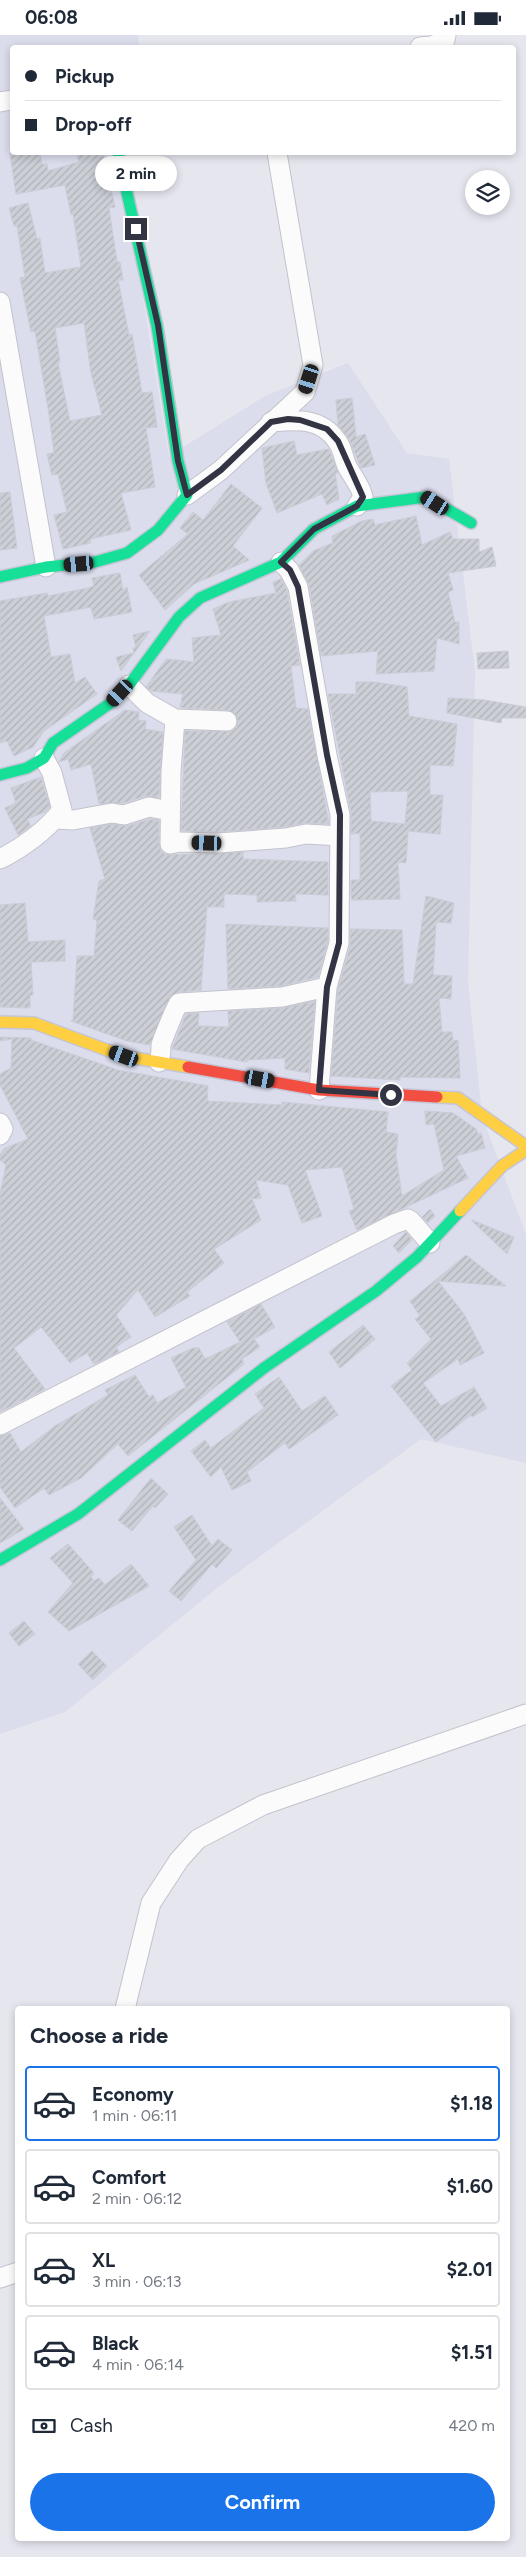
<!DOCTYPE html>
<html lang="en">
<head>
<meta charset="utf-8">
<style>
	:root { --surface:#fff; --page:#f2f2f3; --text:#1f2937; --muted:#747a83; --line:#e0e1e3; --accent:#1a73e8 }
	body { margin:0; font-family:Figtree,sans-serif; background:var(--page); color:var(--text); height:100vh; display:flex; flex-direction:column; font-size:19px; white-space:nowrap }
	* { box-sizing:border-box; margin:0 }
	p { font-size:16px; color:var(--muted) }
	.icon { flex:none; width:28px; height:28px; fill:none; stroke:currentColor; stroke-width:2; stroke-linecap:round; stroke-linejoin:round }
	.map { position:relative; flex:1; overflow:hidden }
	.details { position:absolute; left:15px; top:1971px; width:495px; height:535px; display:flex; flex-direction:column; background:var(--surface); border-radius:5px; box-shadow:0 2px 8px #0003 }
	.details>* { flex:none }
	.guide { position:absolute; left:10px; top:10px; width:506px; height:110px; border-radius:5px; box-shadow:0 2px 8px #0003; display:grid; align-content:center; height:110px; padding:0 15px; background:var(--surface) }
	.fabs { position:absolute; left:465px; top:135px; display:grid; gap:10px }
	.fabs a { display:grid; place-items:center; width:45px; height:45px; border-radius:50%; background:var(--surface); box-shadow:0 2px 8px #0003; font-size:25px }
	.end { position:absolute; width:22px; height:22px; margin:-11px; border:6px solid #323443; background:#fff; box-shadow:0 0 0 2px #fff }
	.from { border-radius:50% }
	.bubble { position:absolute; height:35px; border-radius:18px; background:var(--surface); box-shadow:0 2px 8px #0003; font-size:16px; font-weight:700; line-height:35px; text-align:center }
	.car { position:absolute; width:15px; height:30px; margin:-15px -8px; border-radius:6px; box-shadow:0 0 4px 1px #0007; background:linear-gradient(#222 24%,#8ab4d8 0 40%,#222 0 76%,#8ab4d8 0 86%,#222 0) }
	.guide b { display:flex; align-items:center; gap:18px; height:48px; font-size:19px }
	.guide b+b { border-top:1px solid var(--line) }
	.guide i { width:12px; height:12px; background:var(--text) }
	ul { padding:0; list-style:none }
	li { display:flex; align-items:center; gap:15px; height:75px; margin:0 10px 8px; padding:0 5px; border:2px solid var(--line); border-radius:5px }
	li div { flex:1 }
	li b { display:block; font-size:19px }
	li em { font-style:normal; font-weight:700 }
	li.on { border-color:var(--accent) }
	li>.icon { width:45px; height:45px; stroke-width:1.5 }
	h2 { padding:0 15px; font-size:22px; line-height:60px }
	.pay { display:flex; align-items:center; gap:12px; height:55px; padding:0 15px; font-size:19px }
	.pay p { margin-inline-start:auto }
	.primary-button { display:flex; gap:10px; margin-top:auto; padding:10px 15px }
	.primary-button a { flex:1; height:58px; border-radius:30px; background:var(--accent); color:#fff; font-size:20px; font-weight:700; line-height:58px; text-align:center }
	.status { display:flex; justify-content:space-between; align-items:center; height:35px; padding:0 25px; background:var(--surface); direction:ltr }
	.status svg { height:14px; fill:currentColor }
	.map>svg:first-child { display:block }
	.residential { fill:#dbdcec }
	.building { fill:url(#building-hatch); stroke:#cbccd6; fill-rule:evenodd }
	.lines { fill:none; stroke-linecap:round; stroke-linejoin:round }
	.street-casing { stroke:#c2c3cc; stroke-width:21 }
	.fast-casing { stroke:#c4c5d7; stroke-width:14 }
	.slow-casing { stroke:#c4c5d7; stroke-width:14 }
	.jam-casing { stroke:#c4c5d7; stroke-width:14 }
	.street { stroke:#fbfbfc; stroke-width:19 }
	.fast { stroke:#16e098; stroke-width:11 }
	.slow { stroke:#ffcf43; stroke-width:11 }
	.jam { stroke:#f24e42; stroke-width:11 }
	.route { stroke:#323443; stroke-width:6 }
</style>
</head>
<body>
<div class="status"><b>06:08</b><svg viewBox="0 0 49 12"><path d="M0 12V9h3v3zM5 12V6h3v6zM10 12V3h3v9zM15 12V0h3v12zM26 1h20v11H26zM47 4h2v5h-2z"/></svg></div>
<div class="map">
<svg width="526" height="2522" viewBox="0 0 526 2522">
	<defs>
		<pattern id="building-hatch" width="6" height="6" patternUnits="userSpaceOnUse" patternTransform="scale(1.25)"><rect width="6" height="6" fill="#cdcfd7"/><path d="M-1 1l2-2M0 6l6-6M5 7l2-2" fill="none" stroke="#b0b2ba"/></pattern>
	</defs>
	<rect width="100%" height="100%" fill="#e5e6ee"/>
	<path class="residential" d="M0,0H138L139,12H12V118H119L169,421L265,361L348,328L407,418L449,424L475,637L468,946L482,1081L526,1200V1428L421,1404L222,1549L65,1677L0,1699Z"/>
	<path class="building" d="M10,118H40L42,129H47L48,136L79,127L76,118H103L115,172L109,173L117,227H120L123,245H118L129,300L132,299L142,358L152,357L157,392L146,393L155,452L121,458L131,495L90,504L91,508L63,514L54,480L67,477L58,439L52,440L47,419L54,418L49,379L35,296L31,297L20,243L25,242L17,191H14L9,173L28,168L37,204L40,203L45,238L81,232L73,179L71,180L65,150L16,159ZM84,288L91,338L102,380L70,386L58,328L60,327L55,293Z
		M352,363L356,402L365,399L375,430L361,433L349,404L338,390L336,365Z
		M294,406L297,420L329,414L338,438H335L339,464L327,470L322,459L277,478L266,448L262,413Z
		M231,449L262,473L233,511L249,525L194,549L165,575L139,540L188,499L180,493L193,477L203,485Z
		M10,457L17,513L0,515V458Z
		M416,481L422,510L450,497L453,504H479V517L492,512L496,531L448,538L453,555L448,557L455,587H459V609L437,603L434,636L376,639L378,616L321,621L309,550L299,530L313,516L333,508L332,501L362,486L373,484L375,490Z
		M120,538L123,555L127,552L132,577L94,584L91,572L44,581L51,622L70,619L75,648L85,642L97,659L44,696L33,712L14,721L7,706L0,708V566L47,558L48,561L88,553L94,551L92,543Z
		M281,544L287,556L300,630L291,631L296,673L308,674L329,789L304,788L284,792L218,797L181,796L185,696H232L237,692V681L227,675L184,673L180,672L183,659L151,656L146,652L166,624L194,627L192,603L221,600L213,574L229,567L276,558L273,547Z
		M150,596L121,636L116,622L134,618L133,613H136L133,600Z
		M508,616L509,633L478,634L477,618Z
		M356,647H374L407,652L409,681L457,689L453,731L430,730V760H443L440,799L408,796L406,828L398,827L400,864L352,865L351,861V845H360V798L351,799V778L328,659H356ZM408,756L405,789L371,786L370,757Z
		M448,663L484,665L526,672V683H502L501,688L447,678Z
		M125,675L139,677L138,685L146,686L145,694L163,697L159,763L146,761L123,768L99,769L91,729L71,735L68,724L59,727L64,718Z
		M41,742L50,772L45,777L27,784L31,791L18,800L5,773L16,768L11,753Z
		M150,784L159,785V809L161,816L166,820L243,817V824L328,827V860L295,859L296,866L257,867V860L224,859V872H207L201,955L178,957L170,962L150,1010L127,1006L71,986L73,985L77,921H94L97,885L93,884L99,846L105,844L90,793L112,789L127,791Z
		M426,861L454,868L451,888L436,887L433,940L452,941L451,964L439,963L442,997H452L453,1006L458,1005L460,1043L400,1042V1045L331,1041L338,954L350,911V894L402,895L404,949H413Z
		M25,868L28,907L65,905V926L31,927L33,960H30V973L0,972V870Z
		M226,889L328,893V906L318,942L280,951L228,954Z
		M315,966L309,1038L285,1034V1023L247,1025V1027L172,1014L186,979L199,978L198,991L229,992L228,976L283,973Z
		M0,1002L31,1003V1005L118,1035L208,1051L207,1066L282,1070V1067L388,1077L386,1097L398,1099L396,1120L402,1161L444,1135L434,1089L426,1090L425,1076L453,1078L476,1094L478,1099L481,1098L485,1113L456,1121L468,1143L357,1195L349,1176L354,1174L342,1132L305,1135L322,1181L302,1188L288,1150L256,1145L261,1163L252,1164L261,1185L214,1214L224,1228L187,1257L190,1261L155,1282L138,1255L116,1280L131,1302L116,1312L119,1317L94,1329L87,1318L70,1328L41,1292L14,1313L45,1354L0,1377V1159L6,1130L0,1125V1119L5,1113L28,1104L0,1050V1039L11,1033L12,1004L0,1006Z
		M430,1174L435,1181L428,1188L422,1182Z
		M472,1185L514,1202L507,1219L472,1186Z
		M406,1197L412,1205L399,1218L393,1211Z
		M466,1220L506,1251L438,1246L464,1279L484,1318L460,1330L458,1324L423,1348L441,1371L474,1352L487,1373L472,1382L471,1380L436,1407L391,1351L412,1335L407,1328L431,1304L415,1284L420,1281L410,1266Z
		M261,1269L275,1292L254,1304L260,1312L242,1324L244,1329L128,1421L118,1409L81,1443L49,1460L44,1453L15,1473L0,1452V1401L10,1398L21,1417L55,1391L108,1360L105,1355L135,1340L149,1362L153,1360L157,1368L186,1352L171,1323L193,1313H199L205,1324L240,1307L227,1287Z
		M363,1290L375,1304L340,1333L329,1317Z
		M279,1342L302,1376L325,1361L338,1380L289,1414L285,1408L247,1437L251,1446L232,1455L221,1432L211,1442L191,1416L205,1405L211,1413L264,1373L255,1359Z
		M151,1443L168,1459L155,1473L153,1471L132,1496L118,1485Z
		M0,1463L24,1494L0,1508Z
		M192,1480L212,1511L218,1504L232,1515L216,1533L212,1529L181,1566L169,1556L196,1525L174,1492Z
		M68,1509L94,1538L91,1542L94,1546L99,1543L105,1550L131,1529L149,1551L69,1596L48,1577L73,1548L50,1523Z
		M24,1586L35,1599L19,1611L9,1598Z
		M92,1616L107,1631L93,1645L78,1629Z"/>
	<g class="lines">
		<g class="street-casing">
			<path id="street" d="M420,12L432,11L445,5L446,0
				M0,67L12,65
				M0,267L46,532
				M271,387C296,385 321,382 337,406C343,413 343,423 347,431C352,441 361,451 363,462L357,471
				M187,460L221,435L305,357L313,330L277,118
				M281,527L289,535L298,552L327,720L340,780L339,908L327,952L319,1055
				M129,650L147,668L175,684L227,686
				M175,684L171,737L170,809L180,807L218,808L286,803L306,799L340,801
				M56,784L73,785L112,778L124,780L149,772L170,776
				M0,824C22,813 47,795 62,775L52,738L44,723
				M159,1027C161,1021 161,1016 161,1010C162,1006 176,971 179,968L282,962L327,952
				M0,1088L3,1094L0,1100
				M0,1390L394,1189L408,1184L411,1186L430,1208
				M125,1974L151,1868L179,1825L198,1804L263,1770L526,1679
				M0,2243L18,2237"/>
		</g>
		<g class="fast-casing">
			<path id="fast" d="M0,542L46,532L95,527L127,518L158,495L187,460L178,426L157,291L118,118
				M0,740L27,733L44,723L53,708L112,667L129,650L179,582L200,563L281,527L314,494L357,471L426,462L471,488
				M0,1525L78,1479L264,1333L376,1256L417,1222L460,1176"/>
		</g>
		<g class="slow-casing">
			<path id="slow" d="M0,987L34,988L123,1021L188,1032
				M437,1062L458,1063L526,1111
				M460,1176L502,1131L526,1115"/>
		</g>
		<g class="jam-casing">
			<path id="jam" d="M188,1032L319,1055L437,1062"/>
		</g>
		<use href="#street" class="street"/>
		<use href="#fast" class="fast"/>
		<use href="#slow" class="slow"/>
		<use href="#jam" class="jam"/>
	</g>
	<g class="lines">
		<path class="route" d="M136,194L158,290L178,426L187,460L221,435L271,387L288,384L300,385L327,394L338,406L363,462L357,471L314,494L281,527L290,535L298,552L327,720L340,780L339,908L327,952L319,1055L391,1060"/>
	</g>
</svg>
<div class="fabs">
<a><svg class="icon" aria-label="layers" viewBox="0 0 24 24"><path d="M12 4l9 5-9 5-9-5zM3 14l9 5 9-5"/></svg></a>
</div>
<i class="end from" style="left:391px;top:1060px"></i>
<i class="end" style="left:136px;top:194px"></i>
<div class="bubble" style="left:95px;top:121px;width:82px">2 min</div>
<i class="car" style="left:309px;top:344px;rotate:198deg"></i>
<i class="car" style="left:435px;top:468px;rotate:303deg"></i>
<i class="car" style="left:79px;top:529px;rotate:265deg"></i>
<i class="car" style="left:120px;top:658px;rotate:223deg"></i>
<i class="car" style="left:207px;top:808px;rotate:272deg"></i>
<i class="car" style="left:124px;top:1021px;rotate:290deg"></i>
<i class="car" style="left:260px;top:1044px;rotate:100deg"></i>
<div class="guide">
<b><i class="from"></i>Pickup</b>
<b><i></i>Drop-off</b>
</div>
<section class="details">
<h2>Choose a ride</h2>
<ul>
<li class="on"><svg class="icon" aria-label="car" viewBox="0 0 24 24"><path d="M5 17H2v-5l4-1 3-4h7l3 4 3 1v5h-3M9 17h6M6 11h13"/><circle cx="7" cy="17" r="2"/><circle cx="17" cy="17" r="2"/></svg><div><b>Economy</b><p>1 min · 06:11</p></div><em>$1.18</em></li>
<li><svg class="icon" aria-label="car" viewBox="0 0 24 24"><path d="M5 17H2v-5l4-1 3-4h7l3 4 3 1v5h-3M9 17h6M6 11h13"/><circle cx="7" cy="17" r="2"/><circle cx="17" cy="17" r="2"/></svg><div><b>Comfort</b><p>2 min · 06:12</p></div><em>$1.60</em></li>
<li><svg class="icon" aria-label="car" viewBox="0 0 24 24"><path d="M5 17H2v-5l4-1 3-4h7l3 4 3 1v5h-3M9 17h6M6 11h13"/><circle cx="7" cy="17" r="2"/><circle cx="17" cy="17" r="2"/></svg><div><b>XL</b><p>3 min · 06:13</p></div><em>$2.01</em></li>
<li><svg class="icon" aria-label="car" viewBox="0 0 24 24"><path d="M5 17H2v-5l4-1 3-4h7l3 4 3 1v5h-3M9 17h6M6 11h13"/><circle cx="7" cy="17" r="2"/><circle cx="17" cy="17" r="2"/></svg><div><b>Black</b><p>4 min · 06:14</p></div><em>$1.51</em></li>
</ul>
<div class="pay"><svg class="icon" aria-label="cash" viewBox="0 0 24 24"><path d="M3 7h18v10H3z"/><circle cx="12" cy="12" r="2"/></svg>Cash<p>420 m</p></div>
<div class="primary-button"><a>Confirm</a></div>
</section>
</div>
</body>
</html>
